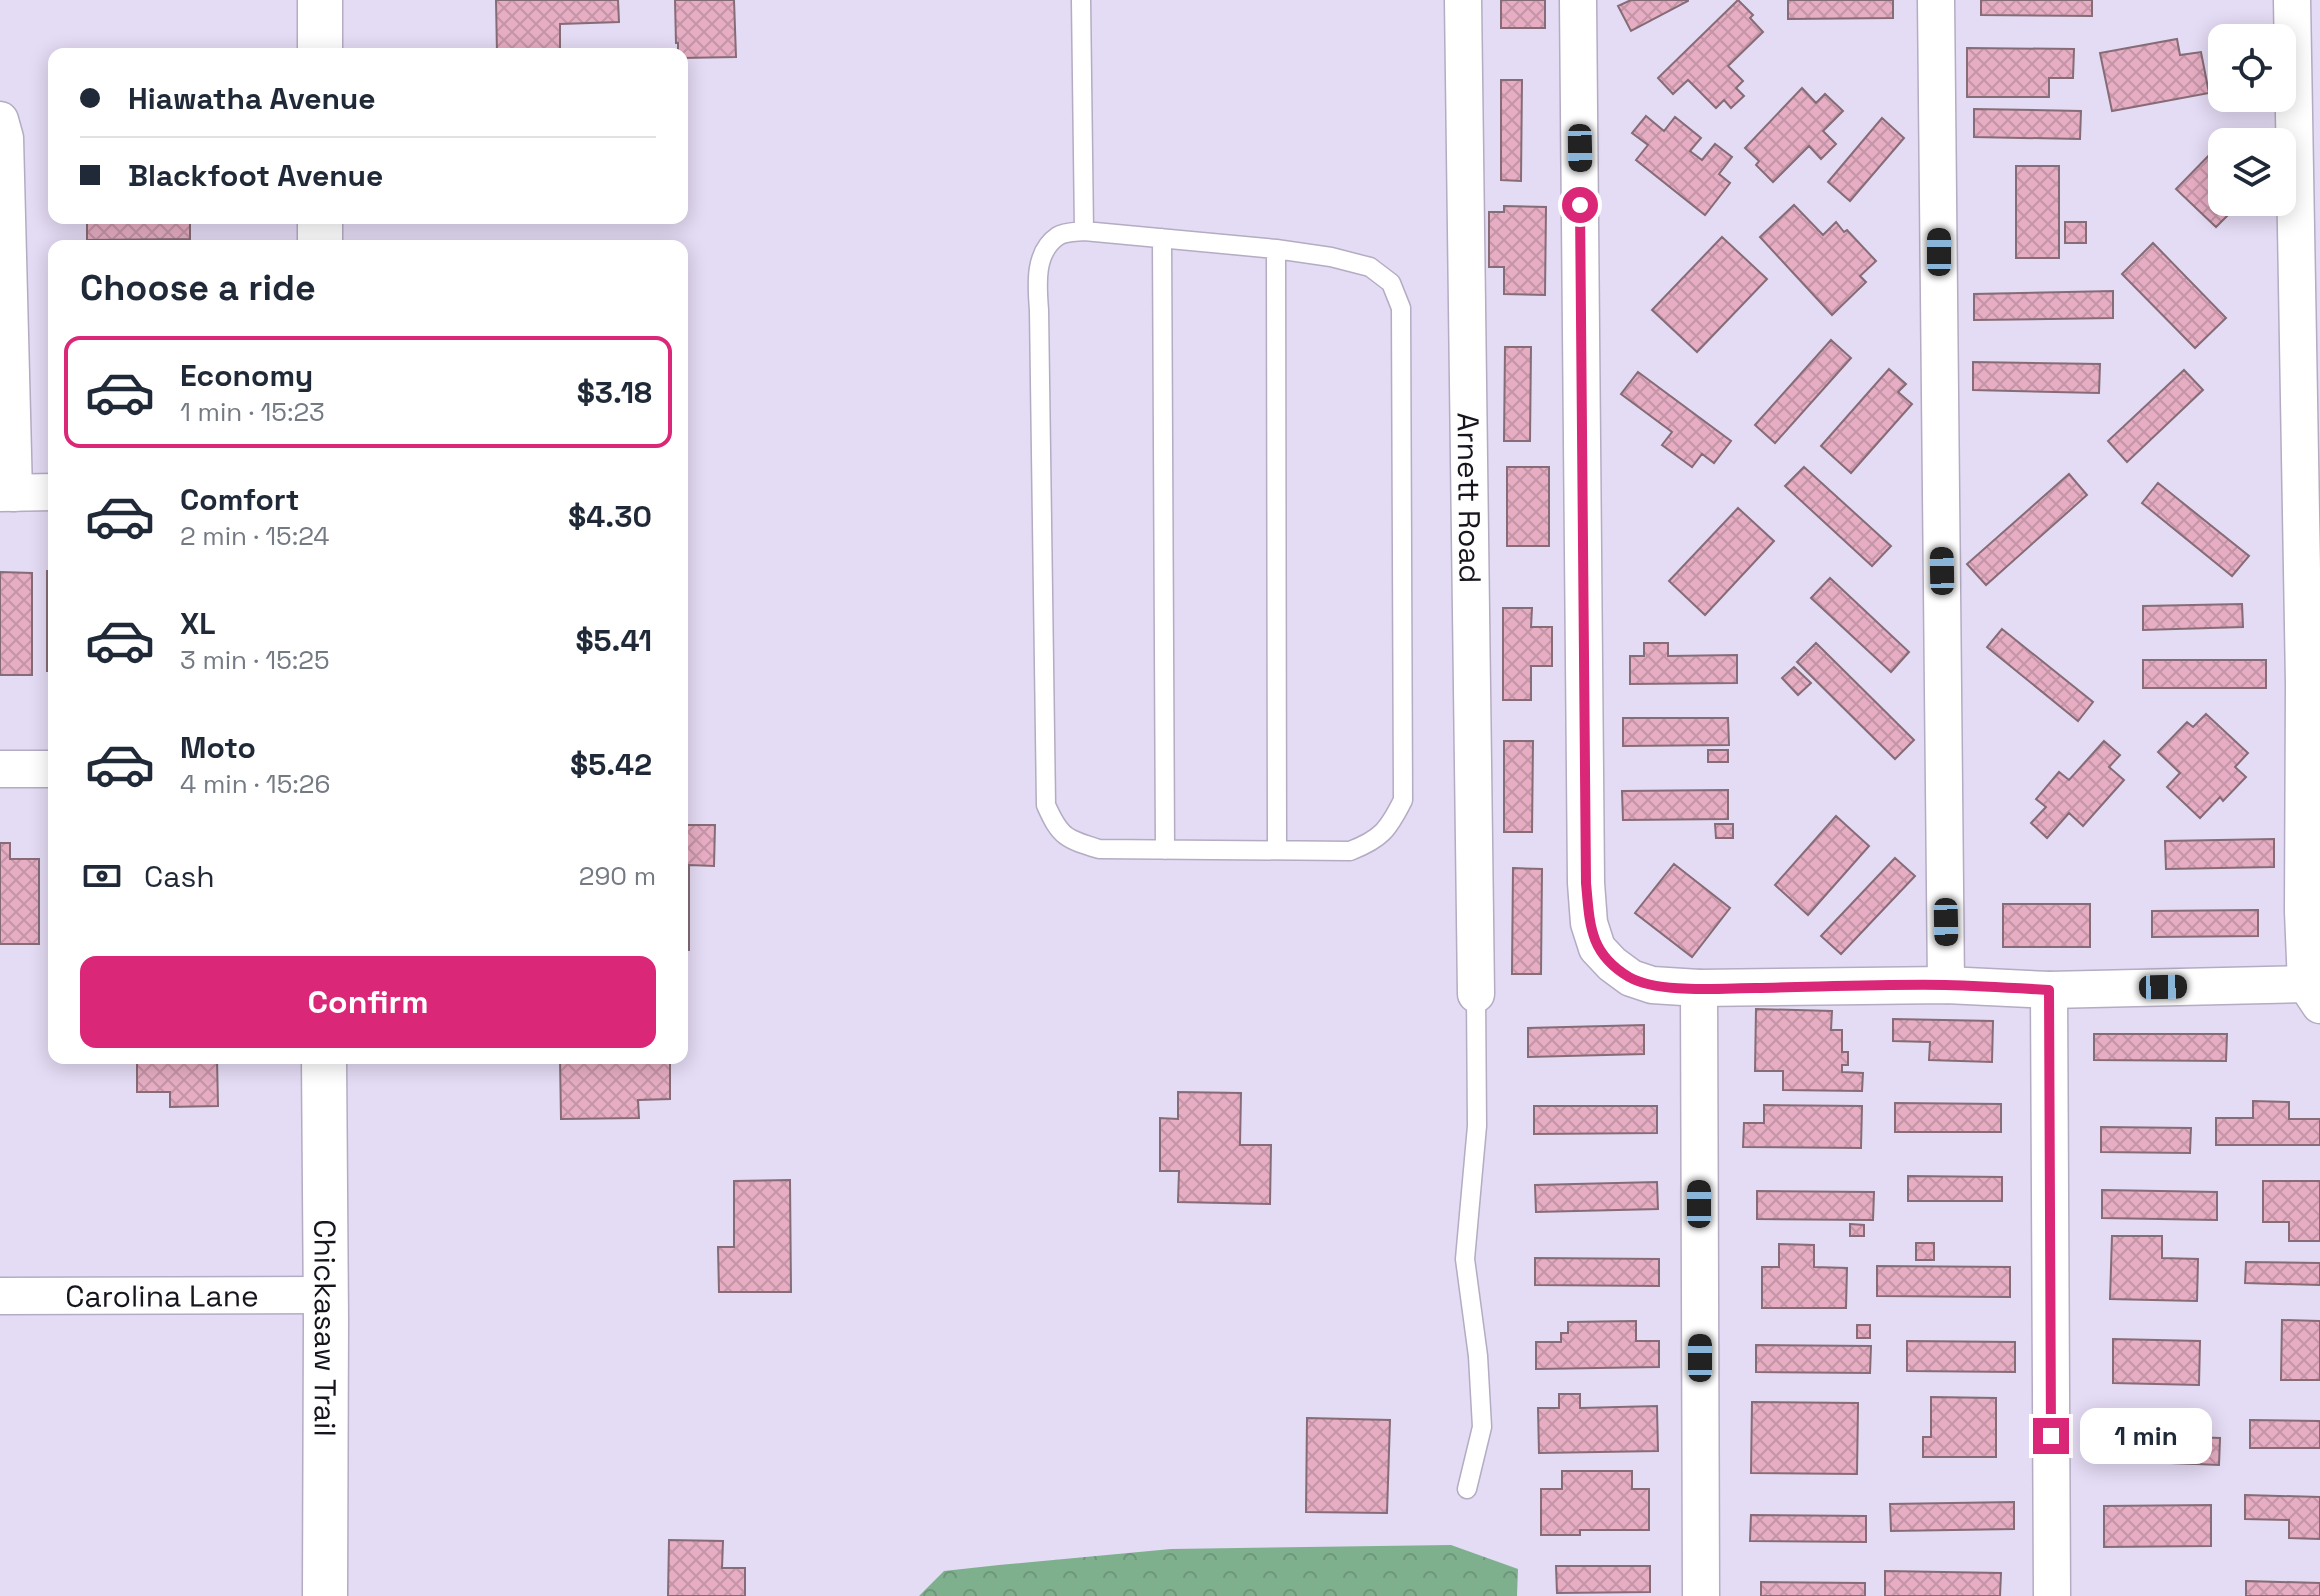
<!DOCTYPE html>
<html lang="en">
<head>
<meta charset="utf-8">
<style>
	:root { --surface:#fff; --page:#f2f2f3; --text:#1f2937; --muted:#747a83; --line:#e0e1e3; --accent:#db2777 }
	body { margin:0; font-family:"Space Grotesk",sans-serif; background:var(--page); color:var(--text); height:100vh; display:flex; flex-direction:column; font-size:30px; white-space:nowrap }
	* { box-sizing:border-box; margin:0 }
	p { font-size:26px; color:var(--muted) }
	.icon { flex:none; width:44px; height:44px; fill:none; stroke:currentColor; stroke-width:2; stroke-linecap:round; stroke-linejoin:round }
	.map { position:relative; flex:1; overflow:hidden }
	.sheet { position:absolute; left:48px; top:240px; width:640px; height:824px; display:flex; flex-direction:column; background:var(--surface); border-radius:16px; box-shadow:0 4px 20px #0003 }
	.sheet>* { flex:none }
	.top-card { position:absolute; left:48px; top:48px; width:640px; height:176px; border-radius:16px; box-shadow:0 4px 20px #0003; display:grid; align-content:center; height:176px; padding:0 32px; background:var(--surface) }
	.tools { position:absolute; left:2208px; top:24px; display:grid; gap:16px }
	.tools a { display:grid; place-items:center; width:88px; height:88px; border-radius:16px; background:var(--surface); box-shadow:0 4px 20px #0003; font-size:40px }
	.end { position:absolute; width:36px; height:36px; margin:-18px; border:10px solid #db2777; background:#fff; box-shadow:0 0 0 4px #fff }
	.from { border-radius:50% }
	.bubble { position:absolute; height:56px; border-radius:16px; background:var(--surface); box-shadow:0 4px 20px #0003; font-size:26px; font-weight:700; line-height:56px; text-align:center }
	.car { position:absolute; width:24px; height:48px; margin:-24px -12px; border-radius:10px; box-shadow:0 0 6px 2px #0007; background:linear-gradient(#222 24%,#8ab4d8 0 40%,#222 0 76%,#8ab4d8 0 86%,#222 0) }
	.top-card b { display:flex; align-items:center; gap:28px; height:76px; font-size:30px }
	.top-card b+b { border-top:2px solid var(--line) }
	.top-card i { width:20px; height:20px; background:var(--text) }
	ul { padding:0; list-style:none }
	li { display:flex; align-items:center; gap:24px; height:112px; margin:0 16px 12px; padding:0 16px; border:4px solid transparent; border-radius:16px }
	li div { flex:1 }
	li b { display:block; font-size:30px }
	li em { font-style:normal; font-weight:700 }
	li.on { border-color:var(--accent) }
	li>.icon { width:72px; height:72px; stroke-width:1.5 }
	h2 { padding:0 32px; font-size:36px; line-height:96px }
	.pay { display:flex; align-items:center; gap:20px; height:88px; padding:0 32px; font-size:30px }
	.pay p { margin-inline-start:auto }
	.action { display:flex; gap:16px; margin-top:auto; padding:16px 32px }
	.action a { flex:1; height:92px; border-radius:16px; background:var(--accent); color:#fff; font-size:32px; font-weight:700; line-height:92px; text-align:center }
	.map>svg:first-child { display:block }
	.forest { fill:url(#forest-crowns) }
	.building { fill:url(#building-cross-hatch); stroke:#856c76; stroke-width:2 }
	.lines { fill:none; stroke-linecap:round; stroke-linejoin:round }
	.service-casing { stroke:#b4acc3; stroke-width:21 }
	.minor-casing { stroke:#b4acc3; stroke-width:39 }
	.tertiary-casing { stroke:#b4acc3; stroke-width:47 }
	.service { stroke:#fff; stroke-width:18 }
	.minor { stroke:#fff; stroke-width:36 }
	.tertiary { stroke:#fff; stroke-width:44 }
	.route { stroke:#db2777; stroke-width:10 }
	.labels { text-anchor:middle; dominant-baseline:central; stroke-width:6; stroke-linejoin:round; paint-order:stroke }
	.street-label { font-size:30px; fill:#18141d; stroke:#e4dbf4 }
</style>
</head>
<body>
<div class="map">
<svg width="2320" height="1596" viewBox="0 0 2320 1596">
	<defs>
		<pattern id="forest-crowns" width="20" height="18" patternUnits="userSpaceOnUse" patternTransform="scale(2)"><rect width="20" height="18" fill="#7fb08e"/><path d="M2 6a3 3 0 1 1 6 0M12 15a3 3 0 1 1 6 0" fill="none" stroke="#6d967a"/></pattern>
		<pattern id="building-cross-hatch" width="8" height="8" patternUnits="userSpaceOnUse" patternTransform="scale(2)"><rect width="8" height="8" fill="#e6adc3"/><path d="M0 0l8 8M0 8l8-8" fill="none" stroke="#c594a7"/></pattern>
	</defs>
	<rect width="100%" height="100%" fill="#e4dbf4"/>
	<path class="forest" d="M1451,1545L1518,1569L1517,1596H919L944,1571L999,1565L1171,1549Z"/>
	<path class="building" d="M496,0H618L619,22L560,24V54H497Z
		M675,0H734L736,57L682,58V54H678V43H676Z
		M1501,0H1545V28H1501Z
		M1631,0H1688V1L1631,31L1618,6Z
		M1738,0L1753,15L1750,18L1763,32L1728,66L1743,81L1736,88L1744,96L1731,108L1724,100L1716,108L1688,80L1673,94L1658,78Z
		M1788,0H1893V18L1788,19Z
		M1981,0H2092V16L1981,15Z
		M2177,39L2180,55L2201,52L2209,93L2112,111L2100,53Z
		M1967,48L2074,49L2073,78H2049V97H1967Z
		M1501,80H1522L1521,181L1501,180Z
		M1802,88L1816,103L1825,94L1843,111L1823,131L1836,144L1821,159L1809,146L1773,182L1756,165L1759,161L1745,148Z
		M1974,109L2081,111L2080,139L1974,137Z
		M1646,116L1664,131L1675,117L1701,138L1690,151L1702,160L1715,144L1732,157L1719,174L1730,183L1705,215L1636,160L1648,145L1632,133Z
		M1882,118L1904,138L1850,201L1828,182Z
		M2218,146L2222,151V202H2241L2216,227L2176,189Z
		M2016,166H2059V258H2016Z
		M1794,205L1823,235L1836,222L1844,232L1847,230L1876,261L1860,276L1866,282L1832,315L1760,237Z
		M1504,206L1546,207L1545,295L1504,294V267H1489V212H1504Z
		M87,218H190V239L87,240Z
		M2065,222H2086V243H2065Z
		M1722,237L1767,279L1697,352L1652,310Z
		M2153,243L2226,318L2195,348L2122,274Z
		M2113,291V318L1974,320V294Z
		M1831,340L1851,358L1775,443L1755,425Z
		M1505,347H1531L1530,441H1504Z
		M1973,362L2100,364L2099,393L1973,390Z
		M1889,369L1906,384L1898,392L1912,404L1851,473L1821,446Z
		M2184,370L2203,390L2127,462L2108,441Z
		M1638,372L1731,441L1714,463L1702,454L1692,467L1662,445L1672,432L1621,394Z
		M1507,467H1549V546H1507Z
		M1804,467L1891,546L1872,566L1785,486Z
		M2069,474L2087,495L1986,585L1967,564Z
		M2158,483L2249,556L2232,576L2142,503Z
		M1738,508L1774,541L1705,615L1669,581Z
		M47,571H54V671H47Z
		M0,572L32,573V675H0Z
		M1830,578L1909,652L1891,672L1811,598Z
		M2242,604L2243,627L2143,630V606Z
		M1503,608H1532L1531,627H1552V666H1531V700H1503Z
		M2002,629L2093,702L2078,721L1987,647Z
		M1644,643H1668V656L1737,655V683L1630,684V656H1644Z
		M1816,643L1914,740L1895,759L1797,662Z
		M2143,660H2266V688H2143Z
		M1794,667L1811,683L1798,695L1782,678Z
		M2206,714L2248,753L2235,767L2246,777L2223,801L2220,797L2200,818L2167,787L2180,773L2158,752L2187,722L2193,727Z
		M1623,718H1728L1729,745L1623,746Z
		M1504,741H1533L1532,832H1504Z
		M2104,741L2120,755L2109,767L2124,780L2083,826L2069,813L2047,838L2031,823L2046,807L2036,799L2059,772L2069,780Z
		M1708,750H1728V762H1708Z
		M1728,790V819L1623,820L1622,791Z
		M1836,816L1869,846L1808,915L1775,885Z
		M1715,824H1733V838H1716Z
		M682,825H715L714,866L689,865V950H682Z
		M2274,839V867L2166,869L2165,841Z
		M0,843H10V859H39V944H0Z
		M1895,858L1915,876L1841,954L1821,936Z
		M1674,864L1730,908L1692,957L1635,913Z
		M1513,868L1542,869L1541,974H1512Z
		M2003,904H2090V947H2003Z
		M2258,910V936L2152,937V911Z
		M1756,1009L1832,1011L1831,1030H1842V1052H1848V1065H1842V1072L1863,1073L1862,1091L1783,1090V1071H1755Z
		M1893,1019L1993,1021L1992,1062L1929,1060L1930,1042L1893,1041Z
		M1644,1025V1054L1528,1057V1028Z
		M2094,1034H2227L2226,1061L2094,1060Z
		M137,1058H217L218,1106L170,1107V1092H137Z
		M560,1058H670V1099L638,1100L639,1118L561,1119Z
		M1178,1092L1241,1093L1240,1145H1271L1270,1204L1178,1202L1179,1171H1160V1118L1178,1119Z
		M2253,1101L2289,1102V1119H2320V1145H2216V1118H2253Z
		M1895,1103L2001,1104V1132H1895Z
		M1764,1105L1862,1106L1861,1148L1743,1147L1744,1123H1764Z
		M1534,1106H1657V1133L1534,1134Z
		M2101,1127L2191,1128L2190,1153L2101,1152Z
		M1908,1176L2002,1177V1201H1908Z
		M790,1180L791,1292H719L718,1247H734V1181Z
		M2263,1181H2320V1241H2289V1222H2263Z
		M1657,1182L1658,1209L1536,1212L1535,1185Z
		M2102,1190L2217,1192V1220L2102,1218Z
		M1757,1191L1874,1192L1873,1220L1757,1219Z
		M1850,1224L1864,1225V1236H1850Z
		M2112,1236H2162V1258L2198,1259L2197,1301L2110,1299Z
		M1916,1243H1934V1260H1916Z
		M1779,1244L1814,1245V1267L1847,1268L1846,1308H1762V1267H1779Z
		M1535,1258L1659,1259V1286L1535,1285Z
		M2246,1262L2320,1263V1285L2245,1283Z
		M1877,1266L2010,1267V1297L1877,1296Z
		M2282,1320L2320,1321V1380H2281Z
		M1636,1321V1341H1659V1367L1536,1369V1342H1561V1333H1568V1322Z
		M1857,1325H1870V1338H1857Z
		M2113,1339L2200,1341L2199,1385L2113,1383Z
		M1907,1341L2015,1342V1372L1907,1371Z
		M1756,1345L1871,1346L1870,1373L1756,1372Z
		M1559,1394H1580V1408L1657,1406L1658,1451L1539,1453L1538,1408H1559Z
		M1931,1397L1996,1398V1457H1923V1437H1931Z
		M1752,1402L1858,1403L1857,1474L1751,1473Z
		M1307,1418L1390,1420L1387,1513L1306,1512Z
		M2250,1420L2320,1421V1448H2250Z
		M2098,1434L2220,1438L2219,1465L2097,1460Z
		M1562,1471H1632V1489H1649V1530H1580V1535H1541V1489H1562Z
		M2245,1495L2320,1497V1539L2289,1538V1520L2245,1519Z
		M2014,1502V1529L1891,1531L1890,1504Z
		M2211,1505V1546L2104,1547V1506Z
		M1751,1515L1866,1516V1542L1750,1541Z
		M669,1540L723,1541L722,1568H745V1596H668Z
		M1556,1566H1650V1592L1557,1593Z
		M1885,1571L2001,1573L2000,1596H1885Z
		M2246,1581L2320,1583V1596H2246Z
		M1761,1582L1865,1583V1596H1761Z"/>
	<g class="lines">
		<g class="service-casing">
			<path id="service" d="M1081,0L1084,231
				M1084,231L1276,249L1331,257L1370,267L1391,283L1401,308L1403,800C1388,830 1381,839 1350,851L1099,849C1066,839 1060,837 1046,805L1039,310C1037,285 1034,252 1058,236C1064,232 1076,232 1084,231Z
				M1162,238L1165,850
				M1276,249L1277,850
				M1467,1489L1482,1427L1478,1356L1465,1259L1477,1126L1476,994"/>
		</g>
		<g class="minor-casing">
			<g id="minor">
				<path id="s1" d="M1463,0L1476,994"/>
				<path d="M1578,0L1586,883L1589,923L1597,948L1612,964L1631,978L1652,985L1699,988L1946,985L2049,990L2306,984"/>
				<path d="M1936,0L1946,985"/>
				<path d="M2292,0L2304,684L2303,912L2306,984L2320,1005"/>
				<path d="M0,120L5,138L14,493"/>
				<path d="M0,493L54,492"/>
				<path d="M0,769H54"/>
				<path d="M1699,988L1701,1596"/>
				<path d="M2049,990L2052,1596"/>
				<path id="s2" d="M0,1296L326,1295"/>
			</g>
		</g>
		<g class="tertiary-casing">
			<g id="tertiary">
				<path d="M320,0V54"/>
				<path d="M320,218V246"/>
				<path id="s3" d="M324,1058L326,1320L325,1596"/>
			</g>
		</g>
		<use href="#service" class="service"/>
		<use href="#minor" class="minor"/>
		<use href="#tertiary" class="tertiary"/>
	</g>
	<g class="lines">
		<path class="route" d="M1580,205L1586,883C1590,925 1589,953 1629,977C1659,994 1722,988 1756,988C1819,987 1882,984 1945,985C1980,986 2015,988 2049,990L2051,1436"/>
	</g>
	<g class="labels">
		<g class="street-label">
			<text stroke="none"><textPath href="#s1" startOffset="498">Arnett Road</textPath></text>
			<text stroke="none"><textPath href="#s2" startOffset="162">Carolina Lane</textPath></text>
			<text stroke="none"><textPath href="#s3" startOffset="270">Chickasaw Trail</textPath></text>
		</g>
	</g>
</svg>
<div class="tools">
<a><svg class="icon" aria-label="locate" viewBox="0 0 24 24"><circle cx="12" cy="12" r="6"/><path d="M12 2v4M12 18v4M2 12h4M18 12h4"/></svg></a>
<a><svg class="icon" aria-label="layers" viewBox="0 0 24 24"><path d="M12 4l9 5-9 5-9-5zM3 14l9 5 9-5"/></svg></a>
</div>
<i class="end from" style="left:1580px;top:205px"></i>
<i class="end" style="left:2051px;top:1436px"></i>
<div class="bubble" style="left:2080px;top:1408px;width:132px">1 min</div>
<i class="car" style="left:1580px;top:148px;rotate:179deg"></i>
<i class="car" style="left:1939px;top:252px;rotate:0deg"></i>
<i class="car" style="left:1942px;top:571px;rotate:359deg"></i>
<i class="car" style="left:1946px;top:922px;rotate:179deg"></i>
<i class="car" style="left:2163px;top:987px;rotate:89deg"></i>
<i class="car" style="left:1699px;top:1204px;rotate:0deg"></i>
<i class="car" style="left:1700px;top:1358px;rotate:0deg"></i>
<div class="top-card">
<b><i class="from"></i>Hiawatha Avenue</b>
<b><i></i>Blackfoot Avenue</b>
</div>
<section class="sheet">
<h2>Choose a ride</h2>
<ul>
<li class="on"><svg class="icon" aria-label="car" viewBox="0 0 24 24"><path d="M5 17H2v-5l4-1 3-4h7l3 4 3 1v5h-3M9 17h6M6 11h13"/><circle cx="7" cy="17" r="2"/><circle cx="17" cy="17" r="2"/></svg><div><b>Economy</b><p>1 min · 15:23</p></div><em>$3.18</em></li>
<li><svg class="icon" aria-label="car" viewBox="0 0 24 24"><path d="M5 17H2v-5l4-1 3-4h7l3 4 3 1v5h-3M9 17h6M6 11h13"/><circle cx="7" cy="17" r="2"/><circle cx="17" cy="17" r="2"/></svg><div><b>Comfort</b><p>2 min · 15:24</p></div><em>$4.30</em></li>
<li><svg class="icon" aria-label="car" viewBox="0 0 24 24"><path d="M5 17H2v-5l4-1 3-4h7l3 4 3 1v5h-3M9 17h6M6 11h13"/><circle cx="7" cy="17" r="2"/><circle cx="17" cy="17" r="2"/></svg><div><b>XL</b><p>3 min · 15:25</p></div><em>$5.41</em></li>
<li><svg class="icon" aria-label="car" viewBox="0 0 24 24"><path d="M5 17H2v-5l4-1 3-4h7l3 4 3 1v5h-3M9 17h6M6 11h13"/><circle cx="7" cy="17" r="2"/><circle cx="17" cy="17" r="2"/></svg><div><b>Moto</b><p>4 min · 15:26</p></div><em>$5.42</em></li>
</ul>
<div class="pay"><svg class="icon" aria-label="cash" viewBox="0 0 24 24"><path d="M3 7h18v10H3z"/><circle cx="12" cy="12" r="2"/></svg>Cash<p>290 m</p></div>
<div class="action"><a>Confirm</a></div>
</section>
</div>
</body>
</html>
